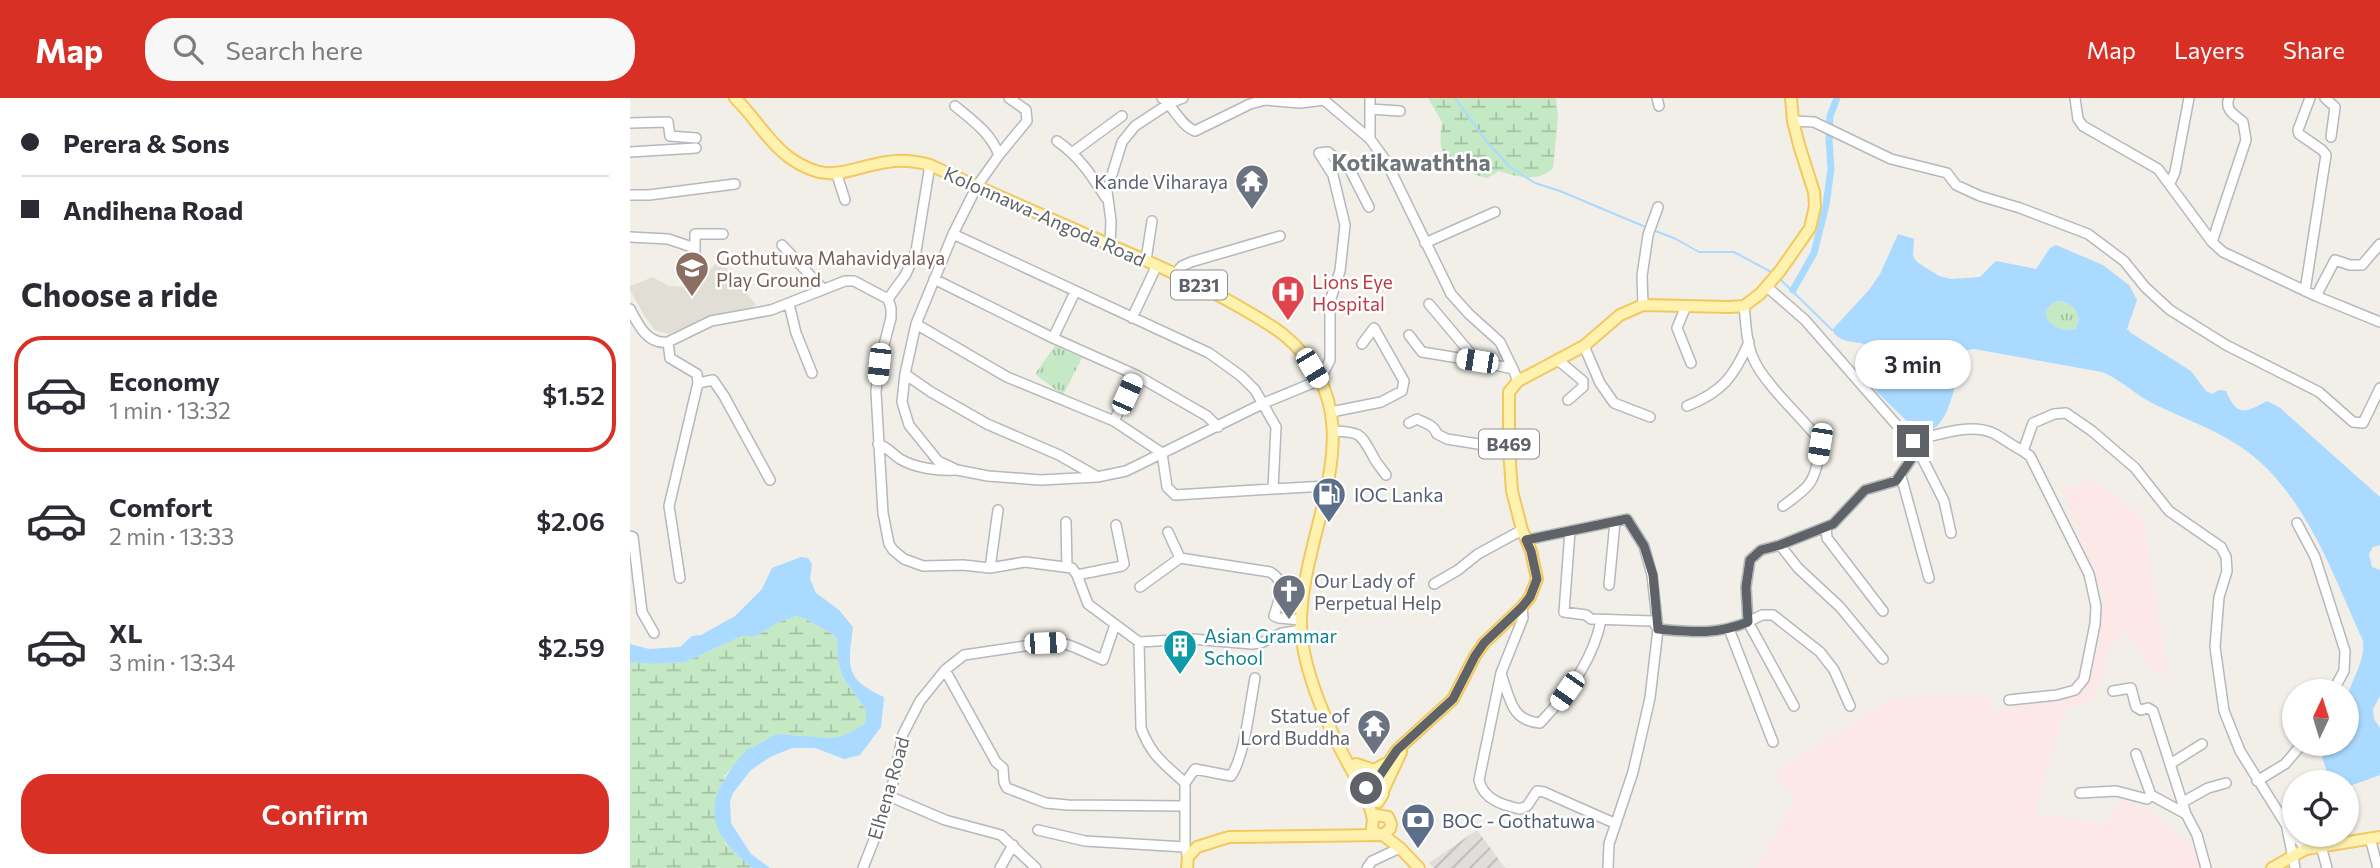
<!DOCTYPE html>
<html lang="en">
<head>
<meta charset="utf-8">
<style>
	:root { --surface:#fff; --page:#f7f7f7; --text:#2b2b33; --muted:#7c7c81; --line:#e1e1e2; --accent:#d93025 }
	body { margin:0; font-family:Commissioner,sans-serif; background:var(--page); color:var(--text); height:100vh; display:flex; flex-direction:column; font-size:26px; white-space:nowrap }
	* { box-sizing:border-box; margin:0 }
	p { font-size:23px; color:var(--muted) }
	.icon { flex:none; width:38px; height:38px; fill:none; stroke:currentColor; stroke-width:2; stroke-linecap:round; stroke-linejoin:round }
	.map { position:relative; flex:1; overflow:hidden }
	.side { display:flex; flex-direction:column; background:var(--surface); width:630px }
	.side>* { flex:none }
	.top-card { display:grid; align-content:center; height:154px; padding:0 21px; background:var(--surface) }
	.needle { width:46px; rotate:4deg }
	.tools { position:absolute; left:1652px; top:581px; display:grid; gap:14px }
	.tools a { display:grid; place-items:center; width:77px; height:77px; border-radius:50%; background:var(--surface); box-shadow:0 2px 5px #0004; font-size:35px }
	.end { position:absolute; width:32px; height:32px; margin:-16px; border:9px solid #5f6368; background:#fff; box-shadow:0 0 0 4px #fff }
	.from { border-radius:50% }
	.bubble { position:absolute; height:49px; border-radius:24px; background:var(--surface); box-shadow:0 2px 5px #0004; font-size:23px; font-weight:600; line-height:49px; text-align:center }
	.car { position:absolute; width:21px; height:42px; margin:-21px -10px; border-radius:9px; box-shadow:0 0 5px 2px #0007; background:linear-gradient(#fff 24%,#345 0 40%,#fff 0 76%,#345 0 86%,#fff 0) }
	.top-card b { display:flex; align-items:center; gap:24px; height:66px; font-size:26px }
	.top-card b+b { border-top:2px solid var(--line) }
	.top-card i { width:18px; height:18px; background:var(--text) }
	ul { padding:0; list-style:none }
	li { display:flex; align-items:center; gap:21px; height:116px; margin:0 14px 10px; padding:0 7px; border:4px solid transparent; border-radius:28px }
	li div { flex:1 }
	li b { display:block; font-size:26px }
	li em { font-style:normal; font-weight:600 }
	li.on { border-color:var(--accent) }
	li>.icon { width:63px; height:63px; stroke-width:1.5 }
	h2 { padding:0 21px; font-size:32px; line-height:84px }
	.button { display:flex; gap:14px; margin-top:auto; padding:14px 21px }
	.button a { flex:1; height:80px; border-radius:28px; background:var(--accent); color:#fff; font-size:28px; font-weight:600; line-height:80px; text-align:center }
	header { display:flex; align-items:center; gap:42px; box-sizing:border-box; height:98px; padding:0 35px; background:var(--accent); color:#fff }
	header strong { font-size:33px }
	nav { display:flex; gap:38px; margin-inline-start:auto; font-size:24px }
	.search { width:490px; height:63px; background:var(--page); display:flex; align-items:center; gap:18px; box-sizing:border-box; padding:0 24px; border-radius:28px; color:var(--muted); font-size:26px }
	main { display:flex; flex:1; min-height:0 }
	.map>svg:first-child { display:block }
	.industrial { fill:url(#industrial-furrows) }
	.education { fill:#e1ded6 }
	.medical { fill:#fce8e6 }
	.grass { fill:url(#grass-tufts) }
	.wetland { fill:url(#wetland-marsh) }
	.water { fill:#aadaff; fill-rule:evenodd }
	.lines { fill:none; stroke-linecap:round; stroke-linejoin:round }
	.stream { stroke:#aadaff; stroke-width:2 }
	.canal { stroke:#aadaff; stroke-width:7 }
	.minor-casing { stroke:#b5b8bc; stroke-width:12 }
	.major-casing { stroke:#f2c960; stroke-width:14 }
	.minor { stroke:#fff; stroke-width:9 }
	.major { stroke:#fff2af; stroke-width:10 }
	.route { stroke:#5f6368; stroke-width:9 }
	.labels { text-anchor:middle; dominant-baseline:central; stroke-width:5; stroke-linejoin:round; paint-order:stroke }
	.shield { fill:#fff; stroke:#8f9295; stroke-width:2 }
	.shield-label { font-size:18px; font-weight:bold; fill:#5f6368 }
	.worship-label { font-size:19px; fill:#5b616d; stroke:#fff; text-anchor:end }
	.street-label { font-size:19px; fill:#5f6368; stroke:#fff }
	.education-label { font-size:19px; fill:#785e54; stroke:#fff; text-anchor:start }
	.health-label { font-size:19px; fill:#be3a42; stroke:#fff; text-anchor:start }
	.service-label { font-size:19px; fill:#4e5e75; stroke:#fff; text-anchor:start }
	.culture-label { font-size:19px; fill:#0d838f; stroke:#fff; text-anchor:start }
	.quarter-label { font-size:23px; font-weight:bold; fill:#70757a; stroke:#fff }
</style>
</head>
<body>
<header>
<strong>Map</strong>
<div class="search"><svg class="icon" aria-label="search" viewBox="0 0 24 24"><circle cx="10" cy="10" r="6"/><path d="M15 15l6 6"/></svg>Search here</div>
<nav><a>Map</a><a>Layers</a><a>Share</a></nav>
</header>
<main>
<section class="side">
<div class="top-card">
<b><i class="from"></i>Perera &amp; Sons</b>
<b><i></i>Andihena Road</b>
</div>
<h2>Choose a ride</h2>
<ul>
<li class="on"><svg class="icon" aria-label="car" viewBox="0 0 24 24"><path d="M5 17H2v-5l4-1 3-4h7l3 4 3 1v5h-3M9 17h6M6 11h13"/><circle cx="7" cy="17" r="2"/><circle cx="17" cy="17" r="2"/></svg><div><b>Economy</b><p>1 min · 13:32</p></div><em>$1.52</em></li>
<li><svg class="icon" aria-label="car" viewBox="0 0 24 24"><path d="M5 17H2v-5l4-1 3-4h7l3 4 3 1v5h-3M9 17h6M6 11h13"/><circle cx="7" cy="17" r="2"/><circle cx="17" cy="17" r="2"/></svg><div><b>Comfort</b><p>2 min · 13:33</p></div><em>$2.06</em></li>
<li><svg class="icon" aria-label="car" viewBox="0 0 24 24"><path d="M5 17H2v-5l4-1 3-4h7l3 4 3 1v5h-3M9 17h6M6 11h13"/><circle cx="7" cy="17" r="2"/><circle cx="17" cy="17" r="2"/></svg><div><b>XL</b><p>3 min · 13:34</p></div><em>$2.59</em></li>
</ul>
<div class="button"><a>Confirm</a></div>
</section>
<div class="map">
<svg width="1750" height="770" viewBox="0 0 1750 770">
	<defs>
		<pattern id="industrial-furrows" width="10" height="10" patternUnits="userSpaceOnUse" patternTransform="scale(1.75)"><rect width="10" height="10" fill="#e0deda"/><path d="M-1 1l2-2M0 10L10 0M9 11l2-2" fill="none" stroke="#b9b8b5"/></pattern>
		<pattern id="grass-tufts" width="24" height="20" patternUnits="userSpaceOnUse" patternTransform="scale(1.75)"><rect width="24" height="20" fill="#c5e8c5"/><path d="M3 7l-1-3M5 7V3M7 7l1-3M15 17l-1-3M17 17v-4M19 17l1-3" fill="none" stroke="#a3c0a4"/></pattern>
		<pattern id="wetland-marsh" width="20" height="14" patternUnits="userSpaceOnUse" patternTransform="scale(1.75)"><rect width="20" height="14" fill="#c5e8c5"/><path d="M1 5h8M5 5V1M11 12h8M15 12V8" fill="none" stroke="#a3c0a4"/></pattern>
	</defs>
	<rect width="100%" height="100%" fill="#f1efe8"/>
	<path class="industrial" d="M847,732L875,770H804L799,765Z"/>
	<path class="education" d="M90,162L126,207L109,215L71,222L39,236L25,232L14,217L0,192V188L23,179L38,188L61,189Z"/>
	<path class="medical" d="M1465,382L1513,420L1538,575L1528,578L1496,535L1481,549L1464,602L1435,612L1405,715L1476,725L1490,700L1525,716L1564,749L1570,770H1126L1165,701L1143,676L1261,600L1356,596L1362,612L1425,602L1446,596L1456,585L1475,503L1432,390Z"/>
	<path class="grass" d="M1428,203C1444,205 1453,214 1446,230C1425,238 1400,213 1428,203Z
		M425,248L452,260L433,297L405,276Z"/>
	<path class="wetland" d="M798,0H926L928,19L923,70C908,85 887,79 869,73L857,80C822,70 805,65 812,24Z
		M166,518L176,521L204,537L207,541L208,564L212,578L236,612V623L233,627L213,638L200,640L146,636L122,650L94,678L95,745L122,770H0V564L22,566L55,564L112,538H126L147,525Z"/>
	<path class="water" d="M1268,136L1284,141L1283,158L1287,164L1309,178L1321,181L1350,179L1366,163L1406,171L1420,150L1426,147L1473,167L1499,187L1507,202L1497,231L1501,235L1561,273L1576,293L1582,296L1589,292L1596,293C1607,319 1615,315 1637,303L1649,309L1750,399V447L1743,449L1739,456L1742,469L1750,472V598L1743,611L1744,621L1750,630V677L1717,689V684H1692L1696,681C1699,666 1687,662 1695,646H1717C1717,631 1713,610 1718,596C1724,577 1735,563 1733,543C1702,475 1674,390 1608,347C1584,331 1548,318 1522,305C1504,296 1490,281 1472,274L1344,251L1337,252L1332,257C1327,276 1322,314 1307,328C1302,333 1292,333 1285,331L1245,292C1243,275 1259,263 1242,250C1228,240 1212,249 1202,232L1239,192L1250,176ZM1428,203C1444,205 1453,215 1446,230C1425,238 1401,213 1428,203Z
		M171,459L178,460L182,466L180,481L186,495L209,512L223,529C218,569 214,581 254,599L251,629L230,657L214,661L185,650H162L140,659L121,672L103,695L100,703L101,725L121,756L140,770H122C113,762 102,753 95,743C70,709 94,678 117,651L122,650L146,636L200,640L213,638L233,627L236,623V612L212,578L208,564L207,541L204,537L176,521L166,518L147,525L126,538H112L55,564L22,566L0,564V546L19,551L50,549L62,538L71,537L105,518L132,491L142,470Z"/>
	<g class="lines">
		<path class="stream" d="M825,0L857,44L880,69L905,85L930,93L1018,130
			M1023,132L1046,141L1069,154H1104L1143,175
			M1150,181L1202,232"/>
		<path class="canal" d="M1163,192L1184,155L1196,107L1201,71L1199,42L1200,18L1207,0"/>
		<g class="minor-casing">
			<path id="minor" d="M379,0L396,12L397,23L369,57L347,88L323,136L286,226L275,276L272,304L279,327L308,363L327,372L358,378L411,382L467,379L496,373L634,305L690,282L700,262V203L710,173L715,127L703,77L689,55L698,54L720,72L739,109
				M532,0C544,9 551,28 565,33L620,6L635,2L670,5L694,2L740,41L756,63L821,196L839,216L870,244L883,271
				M1027,0L1029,8
				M1445,0L1448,21L1453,28L1528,71L1582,144L1593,154L1686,198L1750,224
				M1695,0L1705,9L1701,39
				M325,8C343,23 360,34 369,57
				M740,11L770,13
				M1163,23L1184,24L1261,61L1317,75L1326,87L1350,98L1390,110L1458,136L1494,163L1515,189L1540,212L1596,247L1689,294L1723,324L1733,325L1750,290
				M0,25L38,24L40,38L66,40
				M740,41V0
				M427,43C449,58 462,78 476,100
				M0,54L66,50
				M443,54L492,18
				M207,77L215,102
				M1540,85L1545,74L1559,0
				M0,97H19L105,86
				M0,139L38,141L65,150
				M1582,144L1616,42L1613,24C1605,17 1594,12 1599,0
				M795,145L865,114
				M152,147L193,191
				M480,147L481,123L477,93L492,44L505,28L540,5L553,0
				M516,162L522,123
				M65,165V136H93
				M546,175L552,168L561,164L650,138
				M304,181L423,240L506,277L577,318L588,329
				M1137,189L1175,222L1271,332L1283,343C1307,337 1341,324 1365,336C1374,341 1383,348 1393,353L1403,325L1424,316L1436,315L1462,333L1505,370L1539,413L1591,449L1596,459L1597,473L1589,499L1585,549L1594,613L1610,653L1657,728L1676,751
				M1675,193L1696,57L1692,52L1669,36L1668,32L1680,0
				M1686,198L1705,162L1720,167H1732L1750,146
				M258,201L276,176L286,153L300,67
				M159,206L166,235L182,275
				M799,206L847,263L883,271L888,283
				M1013,207L1012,178L1018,137L1028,109
				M1056,208L1047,230L1061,265
				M1114,208C1116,225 1116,245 1124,262C1135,286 1169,317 1187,339C1190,346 1189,352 1188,361C1184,388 1174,392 1153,408
				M0,211C8,227 18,247 38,244L81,223L141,212L215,183H224L258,201L261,210V220L249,266L246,294L253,415L259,446L263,452L274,461L293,468L333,467L360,470L395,464L442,470L447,477L458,506L509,544L511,630C522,659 534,665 555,685V749L558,759
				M502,220L527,167
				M286,226L377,279L484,323L532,355L537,389L545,397L643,391L646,329L625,292L611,278L579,255L323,136
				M779,237L792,254L847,263
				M423,240L445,194
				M38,244L40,260L67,276L68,285L39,408L50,480
				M954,248L970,285L984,305L1020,319
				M929,263L953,283V289L938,302
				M275,276L301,294L357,326L429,357L466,378
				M68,285L83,282L94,298L140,382
				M1057,308C1092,294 1104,279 1119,244
				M701,314L751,304L772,293L774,283L744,230L732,246
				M484,323L506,277
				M779,325L787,321C795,325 804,327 807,336L817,341L879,351
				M704,333C732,334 730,336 743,358C746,365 752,371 756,377
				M1284,344L1314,403L1321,435
				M248,346C258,349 261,355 270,361C285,370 308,373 325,372
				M1271,378L1299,480
				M643,391L697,388
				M436,424L437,469
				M1667,425L1685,459L1715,553L1714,573L1703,593
				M1196,429L1197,440L1253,513
				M940,433L934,514L956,517L961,521L1023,523L1028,531C1062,534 1086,537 1118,524L1116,489L1120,462L1131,452L1150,447L1203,426L1235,392L1266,383L1282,360L1283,343
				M0,438L3,439L12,514L24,535
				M896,442L997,421L1014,448L1022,477L1028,531L1020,600L1003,674L979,746L978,770
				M1150,447L1168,470L1210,509L1253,561
				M550,460L640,474C658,484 649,501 644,518L649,520L671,522
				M360,470L368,412
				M447,477L492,468L494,466L486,427
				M804,486L828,472L848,456L892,432
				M979,487L985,424
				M510,489L550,460L538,434
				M892,509L893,520L871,575L849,682C853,701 872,707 890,711L897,708L907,693L914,694L984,725
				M1099,531L1143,644
				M509,544L562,541L622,546L631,545L652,535L672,532
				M315,572L366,664L373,670L374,684L377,690L416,705L438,707L554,708
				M871,576C880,600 881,623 910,625C937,597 964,560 971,522
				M1483,593L1501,590L1506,609L1511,612L1518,610L1523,613L1556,716L1567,737L1576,770
				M1379,602L1427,597L1445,592L1454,581L1465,526L1466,508L1459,476L1400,358L1393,353
				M1164,608L1118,524L1132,517H1143L1190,554L1204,572L1220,608
				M1506,656L1521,697
				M1540,666L1572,646
				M1627,683L1655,666L1672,646
				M555,685L565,671L601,678C615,658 620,605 625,580
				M1450,695L1486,693L1517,701L1521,697L1556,716
				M259,698L315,722L371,737L406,770
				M1553,704L1578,690L1596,685
				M1657,730L1665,770
				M408,732L455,743L555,749
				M1740,740L1748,770
				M1691,748L1697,770
				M233,770L249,729L264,681L273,636L290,603L315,572L334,557L415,545L429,544L444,549L473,562L485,527
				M370,770L383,747
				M737,770L742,763L770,750"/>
		</g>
		<g class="major-casing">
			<path id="major" d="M105,0C124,18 138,44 160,60C200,88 216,70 257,64C272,61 286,63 300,67C363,96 426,123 489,151C532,169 574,188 613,211C627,219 641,227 654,237C751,318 674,422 671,521C669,570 704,643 729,685C732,691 734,698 738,703L748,704L753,696L749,688L739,687L734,695
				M726,666L744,672L755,666
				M744,686L767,652L823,601L845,558L854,545L892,509L900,499L907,481L901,453L892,432L882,393L879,351V294L888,283L954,248L990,217L1013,207L1099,209L1114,208L1130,196L1150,173L1180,130L1185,108L1184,94L1169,47L1163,23L1161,0
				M753,693L771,654
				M738,703L743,721L742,730L745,735L753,737L760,731L761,726L758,719L747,717L743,721
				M753,737L770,750L789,770
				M557,770L558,759L567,749L599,739L751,737
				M1642,770L1676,751L1750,739"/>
		</g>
		<use href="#minor" class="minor"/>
		<use href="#major" class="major"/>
	</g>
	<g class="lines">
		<path class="route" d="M736,690L744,686L767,652L823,601L845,558L854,545L892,509L900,499L907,481L901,453L896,442L997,421L1014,448L1023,477L1028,531C1062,534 1086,537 1118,524L1116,489L1120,462L1131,452L1150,447L1203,426L1235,392L1266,383L1282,360L1283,343"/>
	</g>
	<defs>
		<g id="temple-pin" transform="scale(1.75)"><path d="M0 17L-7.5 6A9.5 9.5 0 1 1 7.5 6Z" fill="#6b7280" stroke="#fff"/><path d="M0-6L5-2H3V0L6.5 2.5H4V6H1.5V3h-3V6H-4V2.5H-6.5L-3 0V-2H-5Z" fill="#fff"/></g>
		<g id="school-pin" transform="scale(1.75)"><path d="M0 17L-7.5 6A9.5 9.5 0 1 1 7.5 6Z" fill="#8d6e63" stroke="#fff"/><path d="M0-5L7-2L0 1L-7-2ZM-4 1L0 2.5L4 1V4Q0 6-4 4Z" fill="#fff"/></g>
		<g id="hospital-pin" transform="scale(1.75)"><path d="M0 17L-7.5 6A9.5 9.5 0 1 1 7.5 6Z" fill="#e0444e" stroke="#fff"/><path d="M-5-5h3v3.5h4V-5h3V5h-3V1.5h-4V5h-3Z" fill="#fff"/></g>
		<g id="fuel-pin" transform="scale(1.75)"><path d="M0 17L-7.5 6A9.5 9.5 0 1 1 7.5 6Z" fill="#5c6f8a" stroke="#fff"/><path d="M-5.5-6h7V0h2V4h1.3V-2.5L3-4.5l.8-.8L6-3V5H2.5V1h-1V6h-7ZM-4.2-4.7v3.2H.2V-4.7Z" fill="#fff"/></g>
		<g id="church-pin" transform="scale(1.75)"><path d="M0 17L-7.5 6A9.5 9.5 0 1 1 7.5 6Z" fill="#6b7280" stroke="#fff"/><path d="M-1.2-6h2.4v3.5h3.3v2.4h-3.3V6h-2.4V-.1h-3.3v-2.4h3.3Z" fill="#fff"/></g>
		<g id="building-pin" transform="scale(1.75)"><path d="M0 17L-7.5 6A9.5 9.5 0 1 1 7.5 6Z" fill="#0f9aa8" stroke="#fff"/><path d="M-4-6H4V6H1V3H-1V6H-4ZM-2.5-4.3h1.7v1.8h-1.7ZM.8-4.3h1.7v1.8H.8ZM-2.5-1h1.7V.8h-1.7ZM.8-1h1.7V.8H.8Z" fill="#fff"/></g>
		<g id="bank-pin" transform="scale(1.75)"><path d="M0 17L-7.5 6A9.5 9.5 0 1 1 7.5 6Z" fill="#5c6f8a" stroke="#fff"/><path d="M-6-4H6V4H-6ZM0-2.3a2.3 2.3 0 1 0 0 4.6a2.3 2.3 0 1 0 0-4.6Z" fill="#fff"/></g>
	</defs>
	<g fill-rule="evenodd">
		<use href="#temple-pin" x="622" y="83"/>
		<use href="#school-pin" x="62" y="170"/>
		<use href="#hospital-pin" x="658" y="194"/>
		<use href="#fuel-pin" x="699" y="396"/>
		<use href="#church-pin" x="659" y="493"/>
		<use href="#building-pin" x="550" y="548"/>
		<use href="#temple-pin" x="744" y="628"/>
		<use href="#bank-pin" x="788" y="722"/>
	</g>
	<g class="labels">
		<g class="shield">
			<rect x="541" y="172.5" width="56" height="29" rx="5"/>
			<rect x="849" y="331.5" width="60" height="29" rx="5"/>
		</g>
		<g class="shield-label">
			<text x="569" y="187">B231</text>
			<text x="879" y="346">B469</text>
		</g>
		<g class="worship-label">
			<text x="598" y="83">Kande Viharaya</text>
			<text x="684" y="482" text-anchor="start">Our Lady of<tspan x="684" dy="22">Perpetual Help</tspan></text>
			<text x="720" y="617">Statue of<tspan x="720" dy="22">Lord Buddha</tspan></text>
		</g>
		<g class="street-label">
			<text transform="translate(415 118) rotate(24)">Kolonnawa-Angoda Road</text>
			<text transform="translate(258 690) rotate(-74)">Elhena Road</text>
		</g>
		<g class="education-label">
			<text x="86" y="159">Gothutuwa Mahavidyalaya<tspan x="86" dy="22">Play Ground</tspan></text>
		</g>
		<g class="health-label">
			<text x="682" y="183">Lions Eye<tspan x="682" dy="22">Hospital</tspan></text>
		</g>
		<g class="service-label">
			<text x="724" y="396">IOC Lanka</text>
			<text x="812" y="722">BOC - Gothatuwa</text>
		</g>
		<g class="culture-label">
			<text x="574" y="537">Asian Grammar<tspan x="574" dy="22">School</tspan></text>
		</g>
		<g class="quarter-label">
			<text x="781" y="64">Kotikawaththa</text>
		</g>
	</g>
</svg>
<div class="tools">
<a><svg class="needle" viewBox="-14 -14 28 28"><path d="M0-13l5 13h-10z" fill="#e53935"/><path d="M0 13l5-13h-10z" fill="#7c7c81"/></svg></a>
<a><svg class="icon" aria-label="locate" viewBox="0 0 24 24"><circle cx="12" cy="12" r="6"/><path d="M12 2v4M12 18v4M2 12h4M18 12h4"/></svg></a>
</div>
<i class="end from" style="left:736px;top:690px"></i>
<i class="end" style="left:1283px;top:343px"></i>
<div class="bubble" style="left:1225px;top:242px;width:116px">3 min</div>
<i class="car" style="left:847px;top:263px;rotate:279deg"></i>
<i class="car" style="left:249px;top:266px;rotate:186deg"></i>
<i class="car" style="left:682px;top:270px;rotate:149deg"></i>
<i class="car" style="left:497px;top:296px;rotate:24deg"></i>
<i class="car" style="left:1190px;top:346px;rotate:189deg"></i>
<i class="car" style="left:415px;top:545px;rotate:88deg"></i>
<i class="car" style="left:937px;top:593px;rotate:215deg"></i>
</div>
</main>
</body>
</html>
